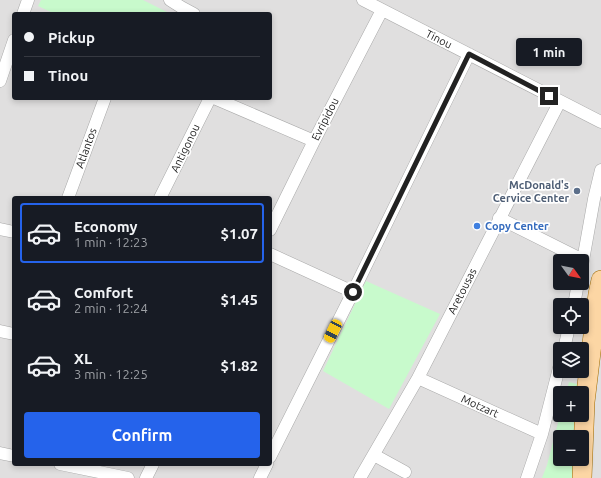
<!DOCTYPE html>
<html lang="en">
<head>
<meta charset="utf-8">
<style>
	:root { --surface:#171b24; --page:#242831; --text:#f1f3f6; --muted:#9ea1a6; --line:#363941; --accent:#2563eb }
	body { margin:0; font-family:Ubuntu,sans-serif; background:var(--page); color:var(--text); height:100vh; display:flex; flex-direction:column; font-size:15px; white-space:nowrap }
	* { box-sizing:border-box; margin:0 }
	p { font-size:13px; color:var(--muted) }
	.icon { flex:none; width:22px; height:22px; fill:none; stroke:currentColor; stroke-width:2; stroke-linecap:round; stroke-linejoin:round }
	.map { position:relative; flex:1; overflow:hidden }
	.side { position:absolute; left:12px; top:196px; width:260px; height:270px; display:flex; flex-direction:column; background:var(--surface); border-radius:4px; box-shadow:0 2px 6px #0003 }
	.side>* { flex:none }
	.hud { position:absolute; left:12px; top:12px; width:260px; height:88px; border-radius:4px; box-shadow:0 2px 6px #0003; display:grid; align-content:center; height:88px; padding:0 12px; background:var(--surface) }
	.needle { width:26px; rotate:123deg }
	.fabs { position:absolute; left:553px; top:254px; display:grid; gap:8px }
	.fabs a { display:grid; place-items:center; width:36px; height:36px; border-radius:4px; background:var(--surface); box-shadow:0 2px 6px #0003; font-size:20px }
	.end { position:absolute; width:18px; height:18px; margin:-9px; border:5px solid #222; background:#fff; box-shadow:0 0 0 2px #fff }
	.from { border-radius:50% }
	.bubble { position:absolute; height:28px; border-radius:4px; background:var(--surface); box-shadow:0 2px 6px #0003; font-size:13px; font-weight:700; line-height:28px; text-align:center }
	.car { position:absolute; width:12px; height:24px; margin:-12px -6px; border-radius:5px; box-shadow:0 0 3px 1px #0007; background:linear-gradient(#f5c518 24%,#345 0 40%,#f5c518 0 76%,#345 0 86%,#f5c518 0) }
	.hud b { display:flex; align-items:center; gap:14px; height:38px; font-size:15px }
	.hud b+b { border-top:1px solid var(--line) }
	.hud i { width:10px; height:10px; background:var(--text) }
	ul { padding:7px 0 0; list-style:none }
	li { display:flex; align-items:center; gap:12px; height:60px; margin:0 8px 6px; padding:0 4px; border:2px solid transparent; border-radius:4px }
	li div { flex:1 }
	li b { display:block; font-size:15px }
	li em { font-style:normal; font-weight:700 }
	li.on { border-color:var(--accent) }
	li>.icon { width:36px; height:36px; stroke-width:1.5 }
	.action { display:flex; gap:8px; margin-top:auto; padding:8px 12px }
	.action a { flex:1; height:46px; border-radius:4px; background:var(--accent); color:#fff; font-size:16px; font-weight:700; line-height:46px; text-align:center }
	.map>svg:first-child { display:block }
	.residential { fill:#e0dfdf; fill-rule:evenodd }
	.park { fill:#c8facc }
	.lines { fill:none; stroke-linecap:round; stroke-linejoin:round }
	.street-casing { stroke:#a9a9a9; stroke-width:13 }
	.primary-casing { stroke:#a06b00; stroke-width:20 }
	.street { stroke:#fff; stroke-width:12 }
	.primary { stroke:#fcd6a4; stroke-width:19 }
	.route { stroke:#222; stroke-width:5 }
	.service-dot { fill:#5c6f8a; stroke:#fff; stroke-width:1.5 }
	.shop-dot { fill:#3f7fe0; stroke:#fff; stroke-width:1.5 }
	.labels { text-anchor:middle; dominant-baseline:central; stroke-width:3.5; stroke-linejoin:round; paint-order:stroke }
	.street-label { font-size:11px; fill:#222; stroke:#fff }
	.service-label { font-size:11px; font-weight:bold; fill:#4e5e75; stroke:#fff; text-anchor:end }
	.shop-label { font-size:11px; font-weight:bold; fill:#366cbe; stroke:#fff; text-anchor:start }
</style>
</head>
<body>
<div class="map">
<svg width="601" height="478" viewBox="0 0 601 478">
	<rect width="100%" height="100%" fill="#f2efe9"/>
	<path class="residential" d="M0,0H601V478H0ZM14,14H270V98H14ZM14,198H270V464H14ZM560,261H582V283H560ZM560,305H582V327H560ZM560,349H582V371H560ZM560,393H582V415H560ZM560,437H582V459H560Z"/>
	<path class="park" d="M41,0H143L171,14H55L38,6Z
		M366,281L440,314L389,409L323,371Z
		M569,382L585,386L581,437H560V459H580L579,478H542L547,465L560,415H582V393H566Z"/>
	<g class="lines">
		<g class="street-casing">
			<path id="street" d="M170,0L181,7L194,14
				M363,0L601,122
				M23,14L28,0
				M0,81L14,40
				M214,98L314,141
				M68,198L105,98
				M160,198L210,98
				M499,218L583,260
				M0,229L14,232
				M270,230L314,141L382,10
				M270,254L353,292
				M582,266L594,199L601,170
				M574,305L578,283
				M0,331L14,334
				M564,349L569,327
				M418,378L542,434
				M0,453L14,456
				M374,455L405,472
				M270,457L353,292L469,54
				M60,464L128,478
				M146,478L153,464
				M260,478L267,464
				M360,478L418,378L560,101
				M527,478L542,434L560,364"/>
		</g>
		<g class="primary-casing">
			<path id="primary" d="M582,478L585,402L598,294L601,280"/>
		</g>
		<use href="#street" class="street"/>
		<use href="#primary" class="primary"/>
	</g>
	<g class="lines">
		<path class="route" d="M353,292L469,54L549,96"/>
	</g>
	<circle class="service-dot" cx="577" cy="191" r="4"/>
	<circle class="shop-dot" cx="477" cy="226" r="4"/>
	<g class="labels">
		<g class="street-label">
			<text transform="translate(439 39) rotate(27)">Tinou</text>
			<text transform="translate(325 119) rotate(-63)">Evripidou</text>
			<text transform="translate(86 148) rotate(-70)">Atlantos</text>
			<text transform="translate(185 148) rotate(-64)">Antigonou</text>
			<text transform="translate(462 291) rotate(-63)">Aretousas</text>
			<text transform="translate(480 406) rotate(24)">Motzart</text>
		</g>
		<g class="service-label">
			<text x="569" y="185">McDonald's<tspan x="569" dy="13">Cervice Center</tspan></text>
		</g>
		<g class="shop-label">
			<text x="485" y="226">Copy Center</text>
		</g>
	</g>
</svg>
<div class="fabs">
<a><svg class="needle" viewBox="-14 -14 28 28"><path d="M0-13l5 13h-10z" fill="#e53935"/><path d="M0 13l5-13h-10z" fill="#9ea1a6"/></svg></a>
<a><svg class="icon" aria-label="locate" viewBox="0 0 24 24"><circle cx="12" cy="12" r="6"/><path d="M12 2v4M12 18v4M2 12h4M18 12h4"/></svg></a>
<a><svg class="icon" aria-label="layers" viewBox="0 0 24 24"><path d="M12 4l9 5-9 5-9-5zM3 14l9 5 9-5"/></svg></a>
<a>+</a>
<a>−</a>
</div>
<i class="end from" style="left:353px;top:292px"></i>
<i class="end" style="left:549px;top:96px"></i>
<div class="bubble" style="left:516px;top:38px;width:66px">1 min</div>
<i class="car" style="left:333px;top:331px;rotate:206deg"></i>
<div class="hud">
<b><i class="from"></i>Pickup</b>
<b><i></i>Tinou</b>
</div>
<section class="side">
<ul>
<li class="on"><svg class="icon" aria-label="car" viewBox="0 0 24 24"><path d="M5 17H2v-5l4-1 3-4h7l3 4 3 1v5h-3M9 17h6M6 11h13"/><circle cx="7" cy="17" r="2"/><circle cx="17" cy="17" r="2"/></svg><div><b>Economy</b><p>1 min · 12:23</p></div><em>$1.07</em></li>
<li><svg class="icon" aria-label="car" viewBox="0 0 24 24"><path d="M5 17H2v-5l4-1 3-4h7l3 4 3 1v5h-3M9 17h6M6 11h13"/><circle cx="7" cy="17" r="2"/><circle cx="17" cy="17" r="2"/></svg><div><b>Comfort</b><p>2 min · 12:24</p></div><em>$1.45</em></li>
<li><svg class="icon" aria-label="car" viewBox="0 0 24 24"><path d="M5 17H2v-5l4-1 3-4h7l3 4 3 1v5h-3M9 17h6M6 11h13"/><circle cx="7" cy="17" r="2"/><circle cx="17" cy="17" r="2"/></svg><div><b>XL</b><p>3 min · 12:25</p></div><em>$1.82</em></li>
</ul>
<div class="action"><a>Confirm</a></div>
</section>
</div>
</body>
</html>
